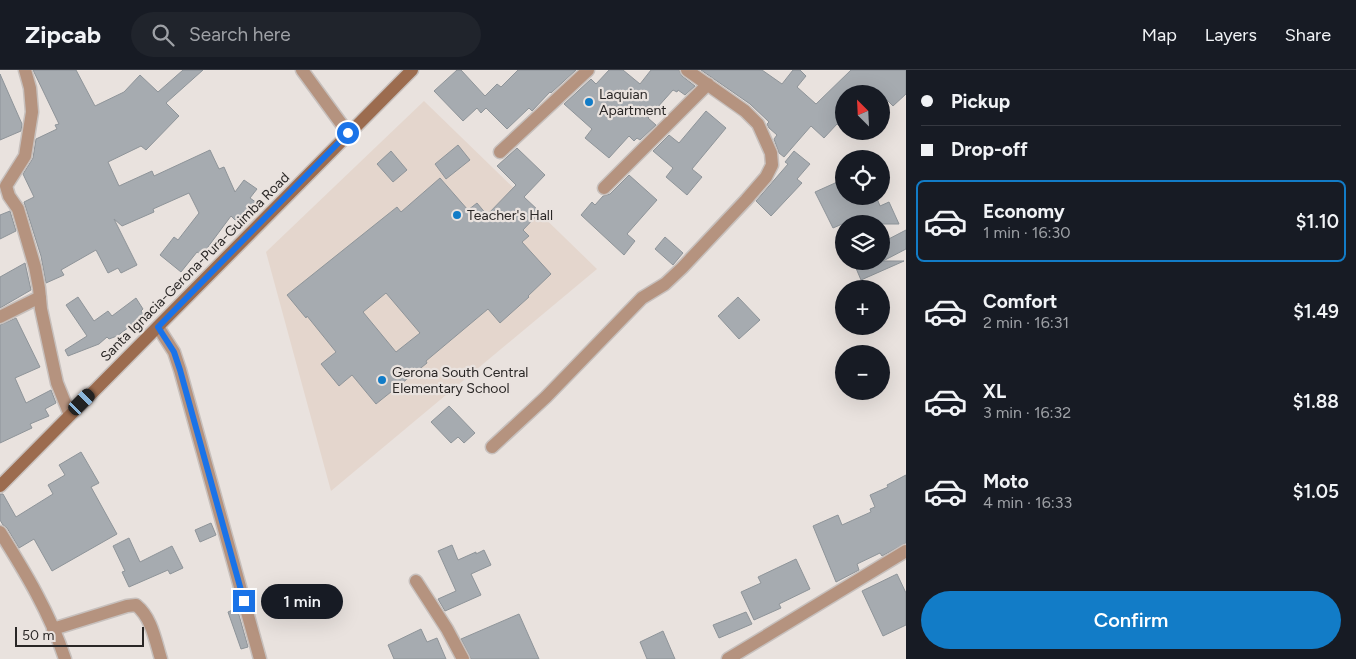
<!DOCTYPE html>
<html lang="en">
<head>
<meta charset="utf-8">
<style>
	:root { --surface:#171b24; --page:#20242c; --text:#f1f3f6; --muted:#9ea1a6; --line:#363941; --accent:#127cc7 }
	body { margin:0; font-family:Figtree,sans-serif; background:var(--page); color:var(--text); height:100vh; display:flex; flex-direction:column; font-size:19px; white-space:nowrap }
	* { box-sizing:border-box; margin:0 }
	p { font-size:16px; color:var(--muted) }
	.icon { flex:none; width:28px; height:28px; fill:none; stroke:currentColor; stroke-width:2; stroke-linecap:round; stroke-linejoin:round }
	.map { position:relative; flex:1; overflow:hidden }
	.details { display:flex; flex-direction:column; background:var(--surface); width:450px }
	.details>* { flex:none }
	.banner { display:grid; align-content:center; height:110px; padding:0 15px; background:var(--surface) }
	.needle { width:32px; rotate:336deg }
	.fabs { position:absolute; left:835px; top:15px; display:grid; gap:10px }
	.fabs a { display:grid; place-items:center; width:55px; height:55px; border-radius:50%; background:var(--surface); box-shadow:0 5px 20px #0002; font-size:25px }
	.scale { position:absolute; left:15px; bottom:12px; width:129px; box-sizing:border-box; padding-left:5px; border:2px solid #2a2726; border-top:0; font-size:14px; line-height:18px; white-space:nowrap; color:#2a2726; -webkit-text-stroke:4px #e9e2de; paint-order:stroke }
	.end { position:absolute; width:22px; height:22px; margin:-11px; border:6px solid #1a73e8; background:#fff; box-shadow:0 0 0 2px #fff }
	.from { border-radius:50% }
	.bubble { position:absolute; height:35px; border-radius:18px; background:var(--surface); box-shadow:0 5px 20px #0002; font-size:16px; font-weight:600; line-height:35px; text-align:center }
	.car { position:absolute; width:15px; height:30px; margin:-15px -8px; border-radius:6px; box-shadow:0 0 4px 1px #0007; background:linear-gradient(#222 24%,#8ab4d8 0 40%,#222 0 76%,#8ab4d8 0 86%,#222 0) }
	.banner b { display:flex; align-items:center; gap:18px; height:48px; font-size:19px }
	.banner b+b { border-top:1px solid var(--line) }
	.banner i { width:12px; height:12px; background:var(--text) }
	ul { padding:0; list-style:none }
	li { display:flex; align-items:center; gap:15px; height:82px; margin:0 10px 8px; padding:0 5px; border:2px solid transparent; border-radius:8px }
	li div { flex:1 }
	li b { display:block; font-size:19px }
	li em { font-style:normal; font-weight:600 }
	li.on { border-color:var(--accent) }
	li>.icon { width:45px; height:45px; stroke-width:1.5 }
	.button { display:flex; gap:10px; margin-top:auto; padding:10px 15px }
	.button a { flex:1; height:58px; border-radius:30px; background:var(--accent); color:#fff; font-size:20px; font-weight:600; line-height:58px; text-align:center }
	header { display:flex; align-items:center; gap:30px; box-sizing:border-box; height:70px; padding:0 25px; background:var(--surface); border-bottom:1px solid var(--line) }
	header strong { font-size:24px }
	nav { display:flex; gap:28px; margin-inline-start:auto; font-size:18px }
	.search { width:350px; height:45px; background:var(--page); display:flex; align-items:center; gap:12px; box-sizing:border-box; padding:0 18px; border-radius:28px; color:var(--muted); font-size:19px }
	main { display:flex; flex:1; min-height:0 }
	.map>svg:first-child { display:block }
	.built { fill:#e4d6cd }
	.building { fill:#a6abb0; stroke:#8e9499; fill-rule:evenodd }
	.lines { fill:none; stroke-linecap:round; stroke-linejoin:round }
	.minor-casing { stroke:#c7c0bd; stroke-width:15 }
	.secondary-casing { stroke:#c7c0bd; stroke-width:15 }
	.minor { stroke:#b5937f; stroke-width:12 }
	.secondary { stroke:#9c6c4f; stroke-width:12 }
	.route { stroke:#1a73e8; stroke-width:6 }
	.poi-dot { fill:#127cc7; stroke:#e9e2de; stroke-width:2 }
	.labels { text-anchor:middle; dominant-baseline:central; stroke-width:4.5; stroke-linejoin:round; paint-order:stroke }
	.poi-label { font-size:14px; fill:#2a2726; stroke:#e9e2de; text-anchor:start }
	.street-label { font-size:14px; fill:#2a2726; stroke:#e9e2de }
</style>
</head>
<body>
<header>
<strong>Zipcab</strong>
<div class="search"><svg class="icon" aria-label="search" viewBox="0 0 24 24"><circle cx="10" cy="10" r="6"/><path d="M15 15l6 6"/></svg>Search here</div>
<nav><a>Map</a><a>Layers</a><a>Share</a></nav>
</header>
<main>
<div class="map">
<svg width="906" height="589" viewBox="0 0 906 589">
	<rect width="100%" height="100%" fill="#e9e2de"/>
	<path class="built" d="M424,31L597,199L331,421L266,182Z"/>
	<path class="building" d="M33,0H76L95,36L124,22L140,5L158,22L183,0H203L166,33L179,46L146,80L141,76L108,92L119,116L152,101L154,106L210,80L219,99L224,97L235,122L244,110L257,119L250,128L257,133L239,154L231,146L202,185L197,182L181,202L160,185L174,167L178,170L199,143L189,123L153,139L154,142L122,156L114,149L137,195L121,203L118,198L108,203L96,180L61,200L64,205L46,213L41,186L24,132L34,127L23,104L33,88L36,69L57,59L55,55L59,54Z
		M457,0H461L485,26L497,14L501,17L518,0H576L551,23L550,22L532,41L529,38L507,59L486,38L481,43L477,38L463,51L434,21Z
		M609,0H623L640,14L651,0H679L682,6L695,16L685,25L678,20L677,22L673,20L648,48L656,55L640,70L637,68L634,71L629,66L609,88L585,68L592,59L564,34L591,9L596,14Z
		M701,0H762L782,14L793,0H800L806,6L797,17L816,34L851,0H906V24L893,36L874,17L867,24H844V61L837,54L824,68L811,56L784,87L779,83L774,69L777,65L769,58L767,54L769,52L750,34Z
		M0,4L22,54L21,61L0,70Z
		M706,41L726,58L692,99L702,107L687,125L666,107L673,98L653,81L669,65L679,73Z
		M458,75L470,90L446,109L435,94Z
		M517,78L545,105L524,127L540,142L523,160L529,166L522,172L551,204L528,226L529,227L500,253L488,239L426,291L427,293L376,334L352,305L339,316L321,294L336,282L307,246L306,248L287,225L397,137L401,142L440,108L468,140L477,133L487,145L516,115L497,96ZM386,223L420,263L396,282L363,242Z
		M391,81L407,100L393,112L377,94Z
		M794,81L810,94L797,109L802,113L771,146L756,131L788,94L785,92Z
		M629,105L657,130L627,164L635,171L624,185L581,145L592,132L595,135L603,126L610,124Z
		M844,109V126H876L880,136L889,132L899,154H864L861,146L833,158L815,122Z
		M10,141L16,161L0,169V145Z
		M906,160V179L883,191H904L861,210L853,191H881V173Z
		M665,167L683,183L673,195L655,179Z
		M25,193L31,220L0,238V207Z
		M78,227L94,251L108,241L112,246L136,228L143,239L141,241L144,246L117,266L109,269L107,267L99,274L68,286L65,280L87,266L66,235Z
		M738,227L760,250L739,269L718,246Z
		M16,248L40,297L15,308L26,333L51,320L56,333L45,339L49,346L30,354L32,358L0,373V255Z
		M449,336L475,363L464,373L458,367L451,373L431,352Z
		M81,382L99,413L91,417L117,464L52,501L34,469L19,478L7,458L3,455L0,450V424H3L16,447L53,424L48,415L65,405L59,395Z
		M906,405V473L882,486L880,483L857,494L859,500L836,512L813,456L838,445L842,455L871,442L870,439L875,437L870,425L888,417L887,415Z
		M211,453L216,465L200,472L195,460Z
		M129,468L140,492L172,476L183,498L170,504L168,500L129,517L122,502L125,501L113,476Z
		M452,475L458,490L476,482V484L484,480L491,495L471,504L481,525L445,541L438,529L456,521L438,481Z
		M796,489L810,519L779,534L781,538L754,550L741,522L761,513L758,507Z
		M897,504L906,523V555L883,566L862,521Z
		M237,538L248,577L241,579L228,542Z
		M746,542L752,554L719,568L713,555Z
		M519,544L539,589H471L461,569Z
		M421,559L427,572L437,568L446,589H394L388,575Z
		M663,561L675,589H647L640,572Z"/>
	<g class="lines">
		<g class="minor-casing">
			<path id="minor" d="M25,0L30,18L32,42L25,86L6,116L9,126L18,139L35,197L39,218L41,239L57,313L70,345
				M302,0L348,63
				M500,82L588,0
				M604,118L708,14
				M0,247L40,227
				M158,257L174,282L180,300L260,589
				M492,377L546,327L642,228L665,214L682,198L746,130L766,107L772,95L771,83L758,54L745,41L687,0
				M0,462C25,502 50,543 65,589
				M416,511L447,559L463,589
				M53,559L127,536L136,535C152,548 155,570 161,589
				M728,589L906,481"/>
		</g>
		<g class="secondary-casing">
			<path id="secondary" d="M0,416L412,0"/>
		</g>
		<use href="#minor" class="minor"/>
		<use href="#secondary" class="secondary"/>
	</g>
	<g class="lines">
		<path class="route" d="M244,531L180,300L174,282L158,257L348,63"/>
	</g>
	<g class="poi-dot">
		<circle cx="589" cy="32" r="5"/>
		<circle cx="457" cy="145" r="5"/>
		<circle cx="382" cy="310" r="5"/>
	</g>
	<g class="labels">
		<g class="poi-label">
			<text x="599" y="24">Laquian<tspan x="599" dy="16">Apartment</tspan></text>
			<text x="467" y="145">Teacher's Hall</text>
			<text x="392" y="302">Gerona South Central<tspan x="392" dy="16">Elementary School</tspan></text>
		</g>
		<g class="street-label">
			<text transform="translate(195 197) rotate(-45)">Santa Ignacia-Gerona-Pura-Guimba Road</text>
		</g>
	</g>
</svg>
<div class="fabs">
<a><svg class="needle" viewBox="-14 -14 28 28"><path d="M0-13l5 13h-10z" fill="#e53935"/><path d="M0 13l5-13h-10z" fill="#9ea1a6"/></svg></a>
<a><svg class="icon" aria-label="locate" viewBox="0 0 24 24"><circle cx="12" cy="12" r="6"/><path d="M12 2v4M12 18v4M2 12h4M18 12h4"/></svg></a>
<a><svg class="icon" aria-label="layers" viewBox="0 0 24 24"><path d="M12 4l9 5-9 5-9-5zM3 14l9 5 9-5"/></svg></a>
<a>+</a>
<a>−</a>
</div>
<div class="scale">50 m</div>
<i class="end from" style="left:348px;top:63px"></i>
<i class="end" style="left:244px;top:531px"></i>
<div class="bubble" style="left:261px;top:514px;width:82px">1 min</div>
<i class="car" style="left:82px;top:332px;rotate:45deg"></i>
</div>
<section class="details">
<div class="banner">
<b><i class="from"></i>Pickup</b>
<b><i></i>Drop-off</b>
</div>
<ul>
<li class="on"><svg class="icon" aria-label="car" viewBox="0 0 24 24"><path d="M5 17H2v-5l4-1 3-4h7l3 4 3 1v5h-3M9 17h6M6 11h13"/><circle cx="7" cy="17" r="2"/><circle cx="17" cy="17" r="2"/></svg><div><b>Economy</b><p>1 min · 16:30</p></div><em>$1.10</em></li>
<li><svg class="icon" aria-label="car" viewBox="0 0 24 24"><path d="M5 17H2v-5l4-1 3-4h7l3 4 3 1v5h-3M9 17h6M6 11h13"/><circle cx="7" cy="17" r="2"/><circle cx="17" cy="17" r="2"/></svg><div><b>Comfort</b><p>2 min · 16:31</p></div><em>$1.49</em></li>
<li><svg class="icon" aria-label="car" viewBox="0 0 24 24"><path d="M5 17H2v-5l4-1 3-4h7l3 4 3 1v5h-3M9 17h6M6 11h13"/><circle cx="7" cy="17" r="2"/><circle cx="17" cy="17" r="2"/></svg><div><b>XL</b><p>3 min · 16:32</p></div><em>$1.88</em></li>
<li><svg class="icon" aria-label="car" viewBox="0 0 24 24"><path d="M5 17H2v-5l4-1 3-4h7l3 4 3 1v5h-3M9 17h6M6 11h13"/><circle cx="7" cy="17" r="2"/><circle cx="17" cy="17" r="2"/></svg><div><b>Moto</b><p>4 min · 16:33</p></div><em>$1.05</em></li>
</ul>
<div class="button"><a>Confirm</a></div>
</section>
</main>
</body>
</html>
